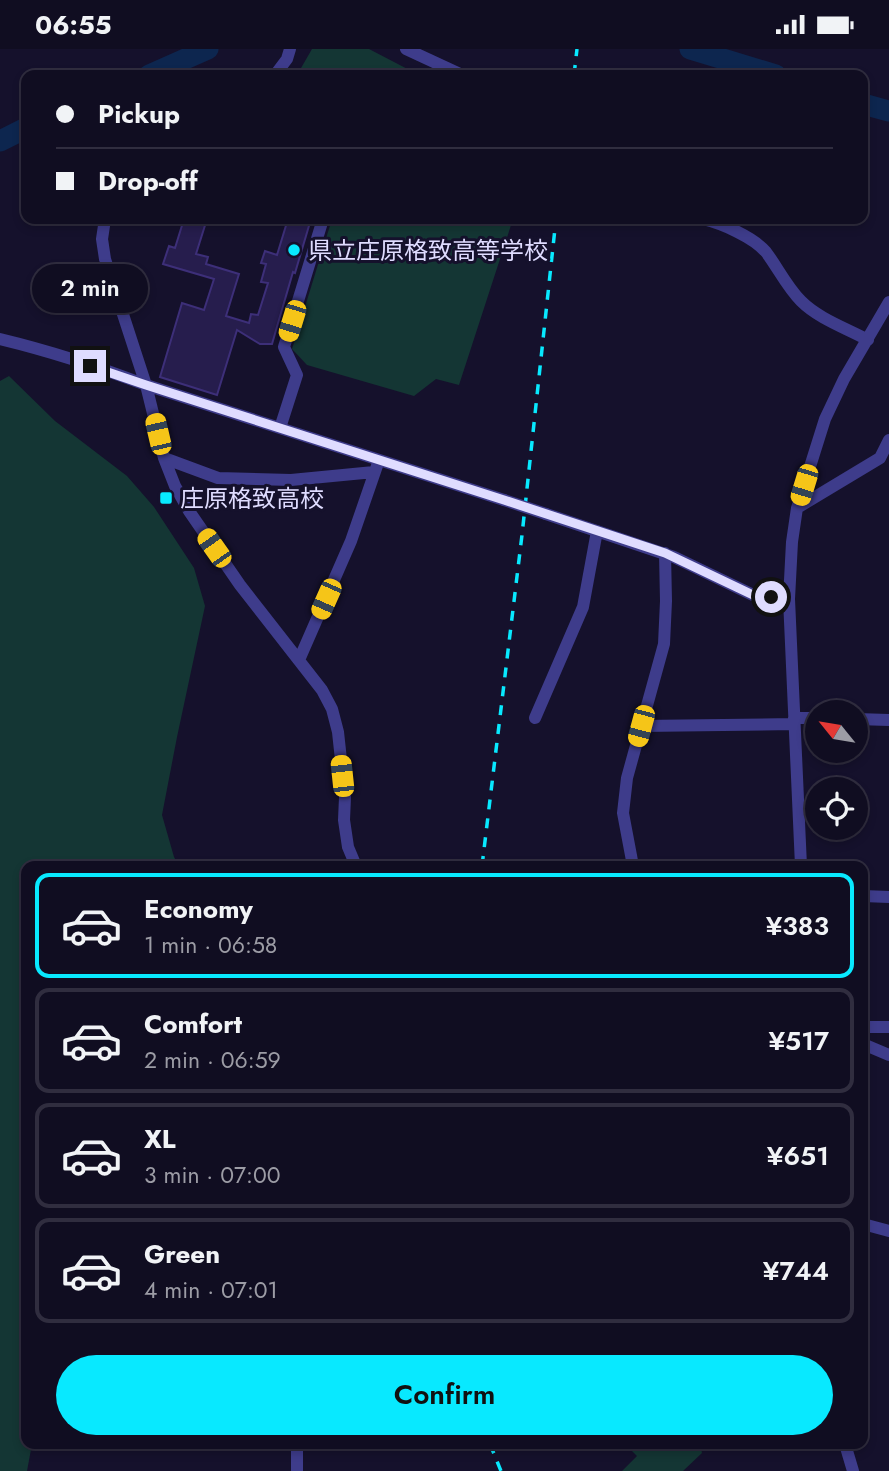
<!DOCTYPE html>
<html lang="en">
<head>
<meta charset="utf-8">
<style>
	:root { --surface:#100d21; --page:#19162a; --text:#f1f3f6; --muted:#9c9ca5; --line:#302d3f; --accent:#08e9ff }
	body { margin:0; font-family:Jost,"Noto Sans JP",sans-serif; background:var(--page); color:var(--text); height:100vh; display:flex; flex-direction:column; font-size:26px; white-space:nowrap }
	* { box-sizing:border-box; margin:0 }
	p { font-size:23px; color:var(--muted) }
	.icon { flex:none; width:38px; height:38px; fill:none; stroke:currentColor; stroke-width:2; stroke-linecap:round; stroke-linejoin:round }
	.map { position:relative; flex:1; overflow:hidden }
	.panel { position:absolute; left:21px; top:812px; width:847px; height:588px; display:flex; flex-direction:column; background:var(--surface); border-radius:14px; box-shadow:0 4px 10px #0003,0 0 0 2px var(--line) }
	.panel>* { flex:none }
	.guide { position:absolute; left:21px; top:21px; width:847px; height:154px; border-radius:14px; box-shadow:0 4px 10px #0003,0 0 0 2px var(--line); display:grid; align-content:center; height:154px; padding:0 35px; background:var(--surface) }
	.needle { width:46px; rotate:300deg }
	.tools { position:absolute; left:805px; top:651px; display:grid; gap:14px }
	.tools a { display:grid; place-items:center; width:63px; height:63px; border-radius:50%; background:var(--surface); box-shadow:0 4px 10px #0003,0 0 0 2px var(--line); font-size:35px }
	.end { position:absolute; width:32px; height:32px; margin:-16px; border:9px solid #dfdcff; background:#111; box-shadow:0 0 0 4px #111 }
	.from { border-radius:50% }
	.bubble { position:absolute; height:49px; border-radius:24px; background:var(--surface); box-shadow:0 4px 10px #0003,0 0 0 2px var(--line); font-size:23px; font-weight:600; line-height:49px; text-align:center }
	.car { position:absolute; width:21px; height:42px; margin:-21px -10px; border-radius:9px; box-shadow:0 0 5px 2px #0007; background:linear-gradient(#f5c518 24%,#345 0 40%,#f5c518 0 76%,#345 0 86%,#f5c518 0) }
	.guide b { display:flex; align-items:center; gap:24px; height:66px; font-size:26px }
	.guide b+b { border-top:2px solid var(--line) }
	.guide i { width:18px; height:18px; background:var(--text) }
	ul { padding:12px 0 0; list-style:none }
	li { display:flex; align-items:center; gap:21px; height:105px; margin:0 14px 10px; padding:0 21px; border:4px solid var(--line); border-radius:14px }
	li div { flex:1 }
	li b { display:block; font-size:26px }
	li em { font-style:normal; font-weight:600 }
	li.current { border-color:var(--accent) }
	li>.icon { width:63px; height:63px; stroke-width:1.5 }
	.cta { display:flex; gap:14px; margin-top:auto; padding:14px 35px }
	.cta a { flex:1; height:80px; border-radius:42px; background:var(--accent); color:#111; font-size:28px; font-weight:600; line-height:80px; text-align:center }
	.status { display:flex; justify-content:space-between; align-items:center; height:49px; padding:0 35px; background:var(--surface); direction:ltr }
	.status svg { height:19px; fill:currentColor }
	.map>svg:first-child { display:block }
	.green { fill:#143634 }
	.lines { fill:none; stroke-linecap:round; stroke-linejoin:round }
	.river { stroke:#0d264f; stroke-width:21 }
	.building { fill:#261d4d; stroke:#3d2f79; stroke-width:2 }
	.minor { stroke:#3e3c8b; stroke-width:12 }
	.rail { stroke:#08e9ff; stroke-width:3.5; stroke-dasharray:10 9; stroke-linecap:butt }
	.minor-bridge { stroke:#3e3c8b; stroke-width:12 }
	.route { stroke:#dfdcff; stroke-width:9 }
	.poi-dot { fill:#08e9ff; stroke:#15112c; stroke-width:2.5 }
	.labels { text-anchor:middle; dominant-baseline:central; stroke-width:6; stroke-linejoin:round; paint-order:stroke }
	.poi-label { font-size:24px; fill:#dfdcff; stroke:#15112c; text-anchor:start }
</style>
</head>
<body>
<div class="status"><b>06:55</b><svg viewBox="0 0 49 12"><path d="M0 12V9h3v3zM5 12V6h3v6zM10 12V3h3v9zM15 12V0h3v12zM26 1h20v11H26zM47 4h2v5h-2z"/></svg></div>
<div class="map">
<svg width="889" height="1422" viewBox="0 0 889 1422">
	<rect width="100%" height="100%" fill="#15112c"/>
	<path class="green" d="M312,0H369L419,26H297Z
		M332,170H513L459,336L436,330L414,347L307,316L292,300Z
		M9,327L55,372L127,427L154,458L194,519L205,557L177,688L162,766L174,808L179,817H26V1395H32L27,1422H0V332Z
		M625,1395H700L702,1404L683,1422H622L637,1407Z"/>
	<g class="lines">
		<path class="river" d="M690,0L776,26
			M149,26L208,0
			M863,55L889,62
			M0,92L26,79"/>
	</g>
	<path class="building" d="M184,170H207L196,205L208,208L206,215L239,225L226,267L249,274L251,265L258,266L268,234L261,233L266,215L261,214L265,202L277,206L288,170H311L295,224L293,223L272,295H260L237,281L217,346L160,328L182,254L204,261L214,230L163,215L169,197L175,199Z"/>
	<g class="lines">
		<path class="minor" d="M406,0L462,26
			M275,26L287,10L290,0
			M105,170L102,190L105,210L146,336L164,409L175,437L189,462L240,536L322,641L332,660L338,683L345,748L344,771L348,798L356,817
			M703,170C723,175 753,188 766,203C778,219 787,238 801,252C819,270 846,279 868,291
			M0,290C50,302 99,318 146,336L504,451
			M280,379L297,326L284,298L323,170
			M164,409L218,429L291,431L374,423
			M797,459L880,409L889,391
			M546,465L674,508L753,546L789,550
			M299,611L351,492L379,411
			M535,669L583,558L597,482
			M794,669H817
			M856,670L889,671
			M641,677L794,675
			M633,817L623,764L627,729L664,595L666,552L665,504
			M801,817L789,550L792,493L797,459L825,370L844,330L889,253
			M863,847L889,848
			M863,978H889
			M863,995L889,1006
			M863,1175L889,1182
			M845,1395L853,1422
			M297,1422V1395"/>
		<path class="rail" d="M574,26L577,0
			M482,817L522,486L556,170
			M490,1395L501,1422"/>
		<path class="minor-bridge" d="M504,451L546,465"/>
	</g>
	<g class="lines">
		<path class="route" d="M90,317L146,336L504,451L665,504L753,546L771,548"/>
	</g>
	<g class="poi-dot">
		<circle cx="294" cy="201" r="7"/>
		<rect x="159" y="442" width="14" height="14" rx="3.5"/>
	</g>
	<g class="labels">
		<g class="poi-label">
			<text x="308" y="201">県立庄原格致高等学校</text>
			<text x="180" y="449">庄原格致高校</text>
		</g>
	</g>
</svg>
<div class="tools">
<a><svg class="needle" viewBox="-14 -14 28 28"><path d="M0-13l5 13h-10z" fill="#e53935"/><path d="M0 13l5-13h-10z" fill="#9c9ca5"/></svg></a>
<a><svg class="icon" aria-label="locate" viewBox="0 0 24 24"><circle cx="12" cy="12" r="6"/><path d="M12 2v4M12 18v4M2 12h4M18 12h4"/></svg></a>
</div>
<i class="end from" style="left:771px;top:548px"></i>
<i class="end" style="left:90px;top:317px"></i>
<div class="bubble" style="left:32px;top:215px;width:116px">2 min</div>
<i class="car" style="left:292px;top:272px;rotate:197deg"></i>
<i class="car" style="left:158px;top:385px;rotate:347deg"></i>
<i class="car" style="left:804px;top:436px;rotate:197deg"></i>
<i class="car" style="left:214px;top:499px;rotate:325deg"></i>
<i class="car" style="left:326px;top:550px;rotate:204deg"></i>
<i class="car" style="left:641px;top:677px;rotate:195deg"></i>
<i class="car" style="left:342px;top:727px;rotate:354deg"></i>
<div class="guide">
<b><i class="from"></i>Pickup</b>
<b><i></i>Drop-off</b>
</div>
<section class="panel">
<ul>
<li class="current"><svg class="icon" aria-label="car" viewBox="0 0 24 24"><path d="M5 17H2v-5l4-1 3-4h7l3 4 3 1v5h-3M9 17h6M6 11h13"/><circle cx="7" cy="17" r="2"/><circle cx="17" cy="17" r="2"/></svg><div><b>Economy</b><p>1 min · 06:58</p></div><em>¥383</em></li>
<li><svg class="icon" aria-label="car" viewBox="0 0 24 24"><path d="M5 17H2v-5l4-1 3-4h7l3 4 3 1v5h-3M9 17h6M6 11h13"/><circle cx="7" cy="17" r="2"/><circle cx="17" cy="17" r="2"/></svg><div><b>Comfort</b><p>2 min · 06:59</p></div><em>¥517</em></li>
<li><svg class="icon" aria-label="car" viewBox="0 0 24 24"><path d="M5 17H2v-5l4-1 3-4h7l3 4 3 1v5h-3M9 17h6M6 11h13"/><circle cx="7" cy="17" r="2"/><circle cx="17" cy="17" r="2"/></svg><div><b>XL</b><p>3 min · 07:00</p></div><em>¥651</em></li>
<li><svg class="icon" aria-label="car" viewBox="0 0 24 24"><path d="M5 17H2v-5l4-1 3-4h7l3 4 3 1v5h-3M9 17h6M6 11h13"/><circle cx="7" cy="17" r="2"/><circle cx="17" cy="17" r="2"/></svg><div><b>Green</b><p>4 min · 07:01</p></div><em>¥744</em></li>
</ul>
<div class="cta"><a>Confirm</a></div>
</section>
</div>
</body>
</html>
